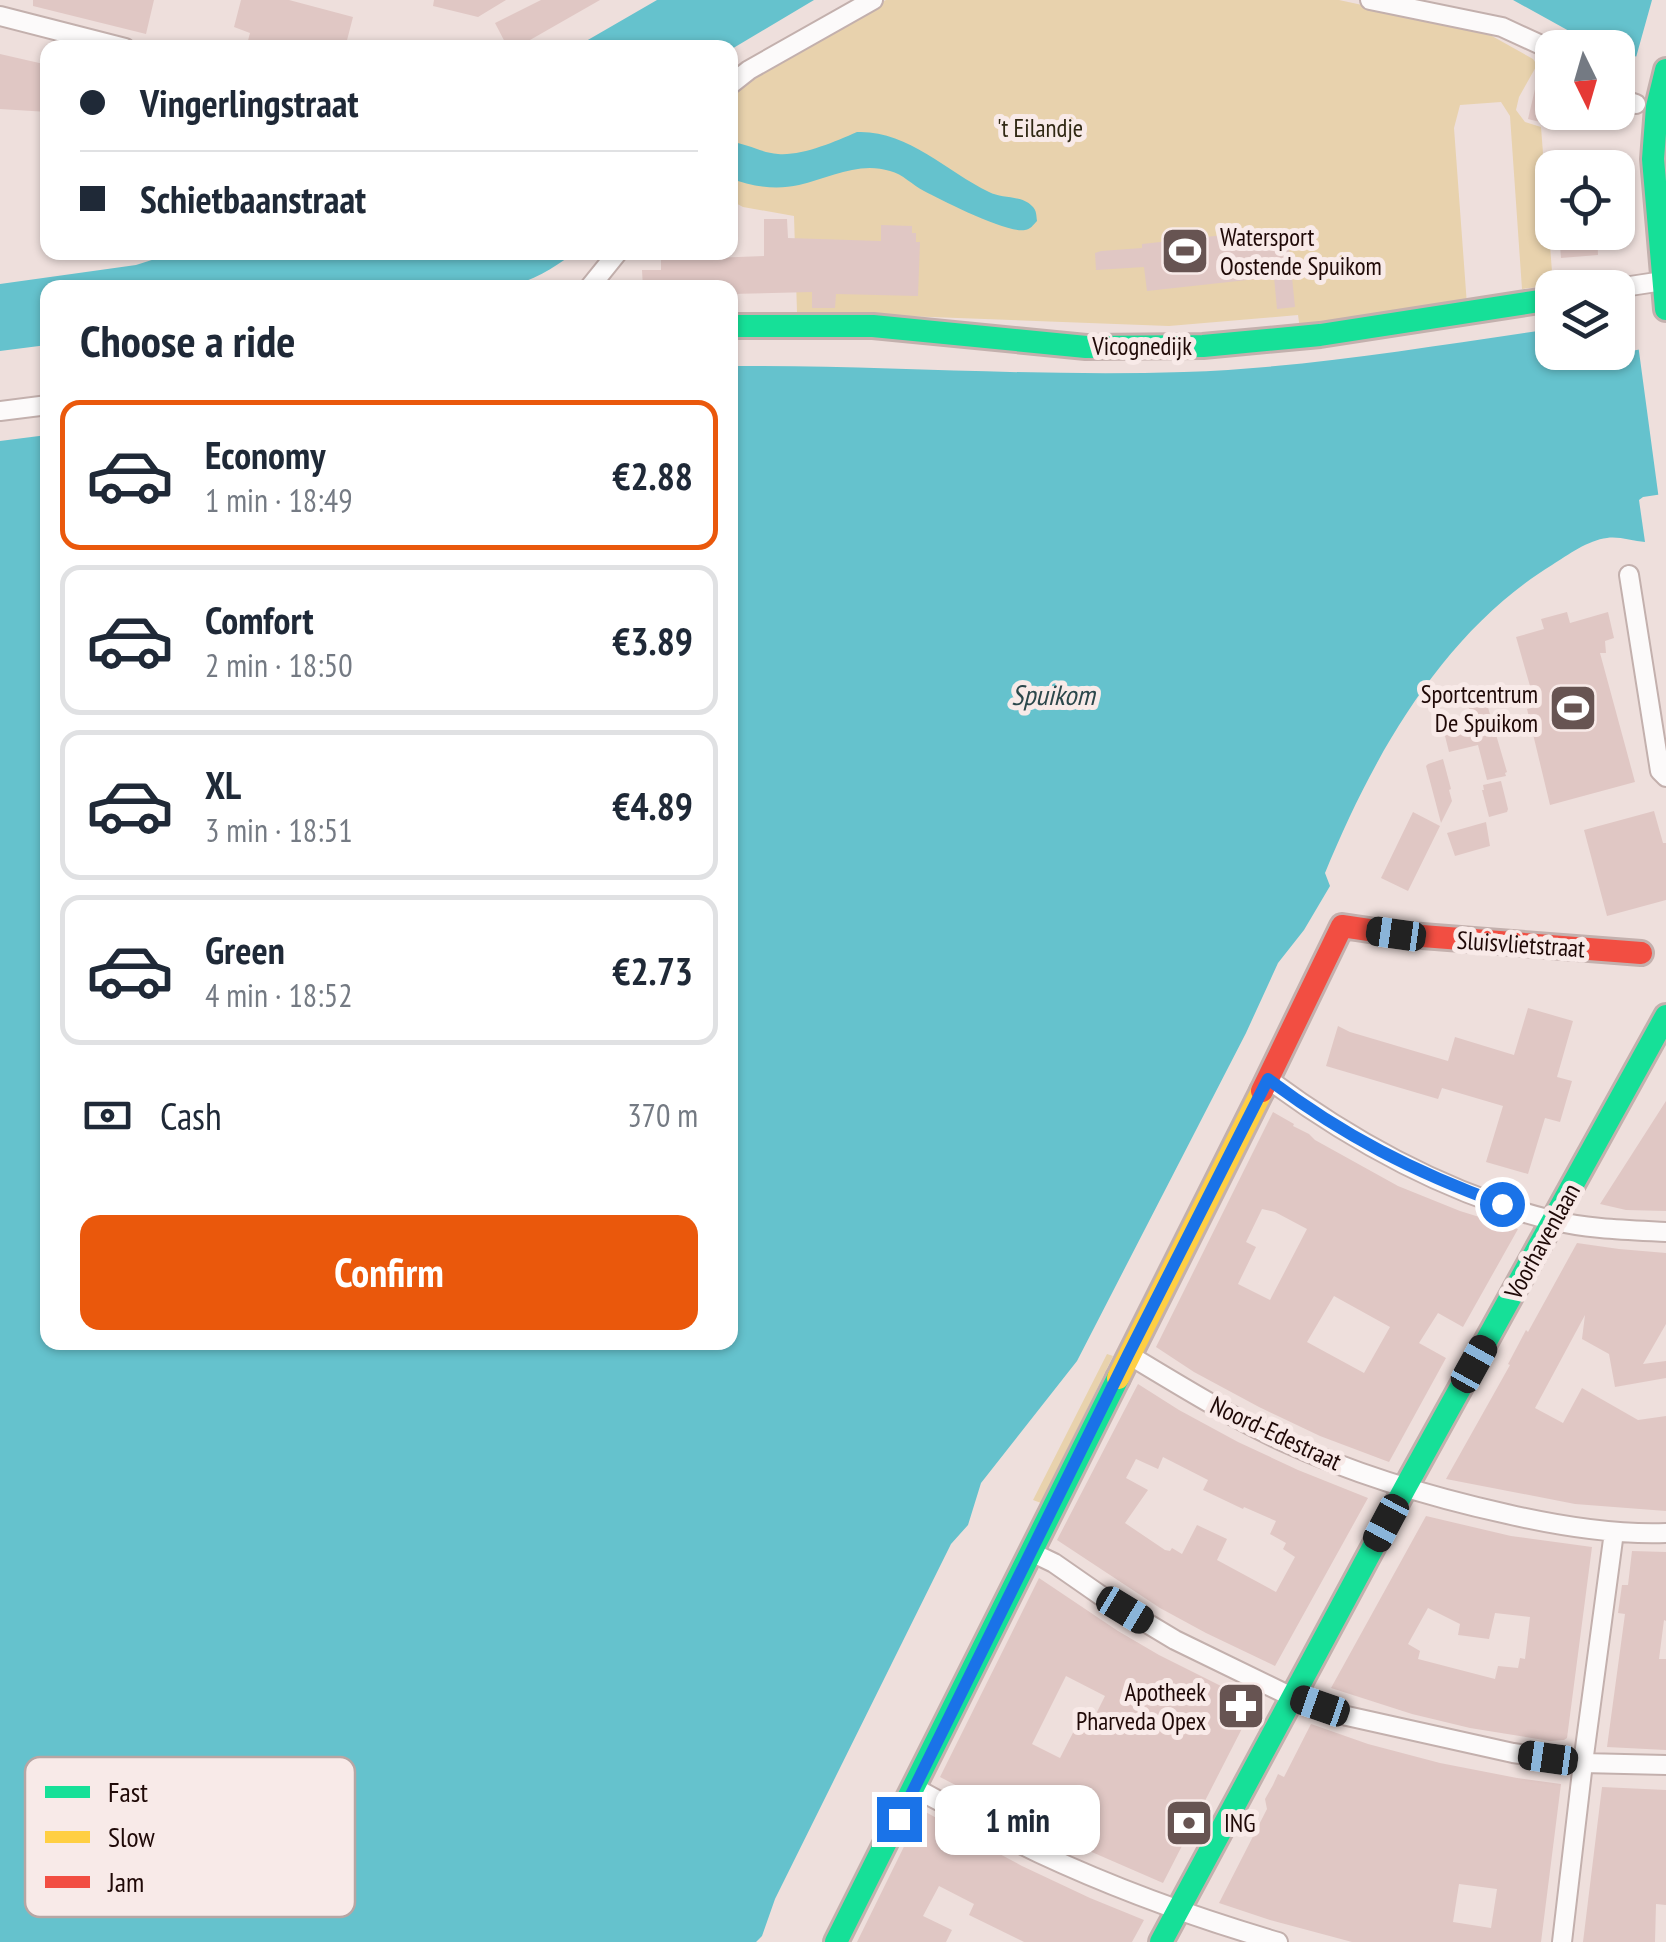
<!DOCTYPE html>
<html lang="en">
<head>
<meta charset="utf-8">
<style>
	:root { --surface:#fff; --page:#f2f2f3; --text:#1f2937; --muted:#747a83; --line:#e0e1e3; --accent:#ea580c }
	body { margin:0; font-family:"PT Sans Narrow",sans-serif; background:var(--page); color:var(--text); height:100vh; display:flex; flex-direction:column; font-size:38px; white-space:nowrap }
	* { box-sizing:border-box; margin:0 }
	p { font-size:32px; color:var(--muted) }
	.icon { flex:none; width:55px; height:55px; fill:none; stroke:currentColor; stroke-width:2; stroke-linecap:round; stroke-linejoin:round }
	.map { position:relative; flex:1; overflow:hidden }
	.side { position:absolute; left:40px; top:280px; width:698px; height:1070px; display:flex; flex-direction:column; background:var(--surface); border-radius:20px; box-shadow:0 2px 8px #0004 }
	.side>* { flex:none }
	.banner { position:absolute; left:40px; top:40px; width:698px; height:220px; border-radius:20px; box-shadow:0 2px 8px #0004; display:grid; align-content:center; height:220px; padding:0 40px; background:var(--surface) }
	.needle { width:65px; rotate:175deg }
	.controls { position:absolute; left:1535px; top:30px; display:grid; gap:20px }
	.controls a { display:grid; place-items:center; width:100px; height:100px; border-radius:20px; background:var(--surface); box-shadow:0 2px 8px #0004; font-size:50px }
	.end { position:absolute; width:45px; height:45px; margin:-22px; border:12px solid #1a73e8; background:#fff; box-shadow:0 0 0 5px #fff }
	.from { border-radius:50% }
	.bubble { position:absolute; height:70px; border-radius:20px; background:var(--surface); box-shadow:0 2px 8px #0004; font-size:32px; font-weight:700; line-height:70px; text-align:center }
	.car { position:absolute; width:30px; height:60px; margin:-30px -15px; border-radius:12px; box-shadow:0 0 8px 2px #0007; background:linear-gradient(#222 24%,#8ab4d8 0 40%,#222 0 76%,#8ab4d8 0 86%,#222 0) }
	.banner b { display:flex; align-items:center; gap:35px; height:95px; font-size:38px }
	.banner b+b { border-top:2px solid var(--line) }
	.banner i { width:25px; height:25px; background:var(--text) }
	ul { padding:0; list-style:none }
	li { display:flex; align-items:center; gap:30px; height:150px; margin:0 20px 15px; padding:0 20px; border:5px solid var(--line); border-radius:20px }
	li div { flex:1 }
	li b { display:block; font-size:38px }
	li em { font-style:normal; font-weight:700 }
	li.selected { border-color:var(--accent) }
	li>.icon { width:90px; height:90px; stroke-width:1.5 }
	h2 { padding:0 40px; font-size:45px; line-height:120px }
	.pay { display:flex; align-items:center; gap:25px; height:110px; padding:0 40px; font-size:38px }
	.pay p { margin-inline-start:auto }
	.cta { display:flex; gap:20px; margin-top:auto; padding:20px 40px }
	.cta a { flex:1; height:115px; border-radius:20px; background:var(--accent); color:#fff; font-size:40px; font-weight:700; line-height:115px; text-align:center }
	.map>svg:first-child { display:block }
	.green { fill:#e8d2ad }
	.water { fill:#65c2cd }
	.pier { fill:#eedfdc }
	.building { fill:#e0c7c4; fill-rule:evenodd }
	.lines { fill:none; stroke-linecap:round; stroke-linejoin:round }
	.street-casing { stroke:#c3b0ad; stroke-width:22 }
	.fast-casing { stroke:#c3b0ad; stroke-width:28 }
	.slow-casing { stroke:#c3b0ad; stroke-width:28 }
	.jam-casing { stroke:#c3b0ad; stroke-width:28 }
	.street { stroke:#fcfafa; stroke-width:18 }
	.fast { stroke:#16e098; stroke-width:22 }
	.slow { stroke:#ffcf43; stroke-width:22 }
	.jam { stroke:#f24e42; stroke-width:22 }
	.route { stroke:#1a73e8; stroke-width:12 }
	.labels { text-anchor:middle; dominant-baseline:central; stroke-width:10; stroke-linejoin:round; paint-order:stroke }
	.park-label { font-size:25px; fill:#302814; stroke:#f8eae8 }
	.poi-label { font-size:25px; fill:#1f0907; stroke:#f8eae8; text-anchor:start }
	.street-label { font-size:25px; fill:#1f0907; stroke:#f8eae8 }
	.water-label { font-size:28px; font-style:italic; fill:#2b474b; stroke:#f8eae8 }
	.key { fill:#f8eae8; stroke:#b7a6a4; stroke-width:2.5 }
	.key-label { font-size:28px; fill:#1f0907 }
</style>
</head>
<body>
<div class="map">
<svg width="1666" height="1942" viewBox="0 0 1666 1942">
	<rect width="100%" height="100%" fill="#eedfdc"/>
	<path class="green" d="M886,0H1339L1483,31L1533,59L1537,65L1519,97L1516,110L1525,122L1541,127L1553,285L1522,289L1510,116L1501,102L1460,105L1454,128L1467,305L1300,329L1298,315L1169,326L797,312L794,216L743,207L730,200V95L745,79Z
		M1107,1354L1113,1356L1041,1503L1033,1500Z"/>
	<path class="water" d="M657,0H814L730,50V48H574Z
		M1513,0H1666V64L1618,52V48L1598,47Z
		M857,132C907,130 946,171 989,192C1002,199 1022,195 1032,206C1037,211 1036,215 1037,221C1033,225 1031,229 1025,230C1008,234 941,200 924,191C912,185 903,174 890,171C859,161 829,178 799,185C777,190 751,187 730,178V142C747,143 761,153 778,154C802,156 834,142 857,132Z
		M177,252H574V253C554,268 531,282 506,287L48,288L47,345L0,351V284L136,265Z
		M1552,329V352H1618V349L1622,353L1666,344L1663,494L1643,497L1639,500L1645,542C1633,541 1618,536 1607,538C1588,540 1568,555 1552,565C1442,633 1373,756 1325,873L1330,886L1304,930L1278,963L1246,1033L1077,1361L981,1483L968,1525L951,1544L775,1899L762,1936L756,1942H0V441L47,435L48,1342H730V366C881,365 1033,377 1184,372C1308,368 1430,346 1552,329Z"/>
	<path class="pier" d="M1652,0H1666V69L1635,61Z
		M1666,340V500H1659L1638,344Z"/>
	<path class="building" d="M33,0H154L146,34L33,6Z
		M241,0H289L353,17L345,48H246L250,33L234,27Z
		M434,0H506L478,17L433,6Z
		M541,0H600L516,48H508L495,23Z
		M0,54L48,65V112L0,109Z
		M1539,72L1552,76V125L1528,119Z
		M764,219H787L788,238L881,241V225L912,226V233H916V242H920L918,296L836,294L835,308H812V292L730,294V288H643L642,270H661V260L764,256Z
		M1287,228L1295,307L1277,309L1274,277L1147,291L1144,267L1096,270L1095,253L1101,251L1142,248V244Z
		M1559,232H1597L1598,255L1561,258Z
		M1567,612L1570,623L1608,612L1614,638L1605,641L1606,653H1600L1635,782L1550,805L1527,709L1536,707L1516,637L1544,629L1541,619Z
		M1487,704L1507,772L1505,773L1506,776L1487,780L1478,745L1449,752L1444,732L1474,725L1469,708Z
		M1443,759L1451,789L1449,790L1452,801L1441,823L1426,766L1428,764Z
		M1501,781L1508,809L1507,812L1489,817L1482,790H1484L1483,785Z
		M1654,811L1663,843H1666V900L1607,916L1584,830Z
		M1413,812L1440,826L1408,891L1381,878Z
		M1486,822L1490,846L1455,856L1447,833Z
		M1528,1008L1573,1021L1557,1077L1572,1081L1560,1122L1545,1118L1528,1174L1486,1162L1503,1106L1442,1088L1438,1099L1326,1066L1338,1026L1350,1032L1448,1061L1455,1037L1514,1055Z
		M1666,1101V1211L1626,1210L1600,1204Z
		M1273,1112L1294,1124L1293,1126L1309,1134L1315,1140L1398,1186L1460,1211L1518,1229L1463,1327L1438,1313L1419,1343L1446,1358L1389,1462L1320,1436L1259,1407L1194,1372L1156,1347ZM1262,1209L1275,1212L1307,1229L1270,1300L1238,1284L1256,1247L1246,1242ZM1334,1296L1390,1327L1364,1373L1307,1342Z
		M1577,1243L1619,1249L1666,1253V1324L1643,1364L1666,1361V1378L1615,1387L1609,1354L1582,1339L1585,1315L1535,1408L1563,1423L1582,1388L1638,1420L1666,1416V1511L1575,1504L1446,1479L1510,1365L1508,1364L1526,1330L1528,1332Z
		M1138,1384L1179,1410L1238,1442L1298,1470L1368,1498L1275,1666L1206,1633L1160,1608L1057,1540ZM1163,1457L1208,1480L1203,1490L1243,1509L1244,1507L1276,1521L1270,1534L1286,1543L1283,1549L1295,1557L1276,1592L1217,1560L1227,1539L1197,1525L1182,1554L1172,1548L1170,1551L1165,1550L1125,1523L1148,1490L1126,1478L1136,1459L1158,1469Z
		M1426,1516L1511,1536L1592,1547L1567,1738L1564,1740L1550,1741L1470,1728L1412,1714L1331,1688ZM1428,1608L1460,1624L1458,1635L1489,1639L1495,1613L1530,1617L1525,1659L1520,1658L1518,1668L1498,1666L1495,1679L1418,1659L1420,1651L1408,1644Z
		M1632,1551L1666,1552V1621L1664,1620L1659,1659H1666V1750L1607,1747L1625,1614L1618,1613L1622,1585H1628Z
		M1039,1578L1118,1631L1159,1655L1247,1699L1246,1704L1253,1707L1163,1883L1048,1833L940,1777ZM1066,1676L1105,1696L1089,1728L1078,1723L1060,1758L1032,1744Z
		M1311,1724L1368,1744L1440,1763L1517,1778L1561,1784L1541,1942H1352L1270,1920L1219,1903L1267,1809L1265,1799L1273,1785L1278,1774L1284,1777ZM1459,1884L1497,1889L1491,1928L1453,1922Z
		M1602,1787L1666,1790V1905L1656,1904L1655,1942H1583Z
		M922,1810L951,1826V1828L1022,1866L1090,1898L1144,1920L1132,1942H1024L969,1915L974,1904L939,1886L923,1916L952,1930L946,1942H857Z"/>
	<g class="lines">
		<g class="street-casing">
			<path id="street" d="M1370,0L1502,27L1552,50
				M0,16L125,48
				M730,85L749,70L873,0
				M1618,98L1636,104
				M589,288L618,252
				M1617,288L1663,281
				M0,411L48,405
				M1629,575L1660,771L1666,777
				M1268,1079C1353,1142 1447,1194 1551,1220C1587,1229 1628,1230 1666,1232
				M1129,1355C1179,1385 1229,1416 1282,1441C1354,1474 1430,1497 1507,1514C1559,1526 1612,1535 1666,1533
				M1031,1552L1054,1563L1100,1595L1175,1640L1292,1697L1347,1716L1513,1753L1583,1763L1666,1765
				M915,1788C956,1810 997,1833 1039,1853C1116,1889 1196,1918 1278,1942
				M1562,1942L1583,1763L1614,1532"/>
		</g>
		<g class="fast-casing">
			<path id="fast" d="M1666,70L1657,107L1653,159L1666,309
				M730,326H873L1086,347L1203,346L1320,335L1552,299
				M836,1942L1118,1378
				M1161,1942L1405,1488L1666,1016"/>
		</g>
		<g class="slow-casing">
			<path id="slow" d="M1118,1378L1262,1091"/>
		</g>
		<g class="jam-casing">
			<path id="jam" d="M1262,1091L1342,926L1396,934L1641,953"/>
		</g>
		<use href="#street" class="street"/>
		<use href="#fast" class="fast"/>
		<use href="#slow" class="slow"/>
		<use href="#jam" class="jam"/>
	</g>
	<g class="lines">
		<path class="route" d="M899,1819L1128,1355L1268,1079C1344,1136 1414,1172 1502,1204"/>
	</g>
	<defs>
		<g id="stadium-square" transform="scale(2.5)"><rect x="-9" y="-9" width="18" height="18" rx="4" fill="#675452" stroke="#f8eae8"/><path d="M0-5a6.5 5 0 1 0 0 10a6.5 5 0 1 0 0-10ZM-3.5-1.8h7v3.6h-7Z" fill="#fff"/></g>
		<g id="pharmacy-square" transform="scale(2.5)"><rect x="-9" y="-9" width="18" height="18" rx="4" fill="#675452" stroke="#f8eae8"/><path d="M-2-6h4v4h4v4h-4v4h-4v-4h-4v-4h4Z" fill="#fff"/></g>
		<g id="bank-square" transform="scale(2.5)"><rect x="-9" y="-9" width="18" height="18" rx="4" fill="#675452" stroke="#f8eae8"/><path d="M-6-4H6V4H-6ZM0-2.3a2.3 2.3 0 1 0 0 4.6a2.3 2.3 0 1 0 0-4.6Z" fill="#fff"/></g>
	</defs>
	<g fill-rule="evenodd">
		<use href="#stadium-square" x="1185" y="251"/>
		<use href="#stadium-square" x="1573" y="708"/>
		<use href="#pharmacy-square" x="1241" y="1706"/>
		<use href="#bank-square" x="1189" y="1823"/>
	</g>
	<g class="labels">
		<g class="park-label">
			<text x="1040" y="128">'t Eilandje</text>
		</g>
		<g class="poi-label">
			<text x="1220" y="237">Watersport<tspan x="1220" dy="29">Oostende Spuikom</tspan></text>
			<text x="1538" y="694" text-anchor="end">Sportcentrum<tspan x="1538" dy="29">De Spuikom</tspan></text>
			<text x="1206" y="1692" text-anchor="end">Apotheek<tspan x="1206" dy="29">Pharveda Opex</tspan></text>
			<text x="1224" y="1823">ING</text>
		</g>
		<g class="street-label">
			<text x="1142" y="346">Vicognedijk</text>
			<text transform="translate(1521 944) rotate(4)">Sluisvlietstraat</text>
			<text transform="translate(1542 1241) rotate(-61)">Voorhavenlaan</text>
			<text transform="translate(1276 1433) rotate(25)">Noord-Edestraat</text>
		</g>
		<g class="water-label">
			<text x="1053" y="694">Spuikom</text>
		</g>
	</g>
	<rect x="25" y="1757" width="330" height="160" rx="15" class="key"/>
	<rect x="45" y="1786" width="45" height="12" fill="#16e098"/>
	<rect x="45" y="1831" width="45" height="12" fill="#ffcf43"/>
	<rect x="45" y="1876" width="45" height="12" fill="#f24e42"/>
	<g class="key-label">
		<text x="108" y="1802">Fast</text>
		<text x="108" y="1847">Slow</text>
		<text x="108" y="1892">Jam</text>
	</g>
</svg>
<div class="controls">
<a><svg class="needle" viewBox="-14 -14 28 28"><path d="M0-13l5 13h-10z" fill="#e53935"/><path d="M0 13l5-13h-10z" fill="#747a83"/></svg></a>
<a><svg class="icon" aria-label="locate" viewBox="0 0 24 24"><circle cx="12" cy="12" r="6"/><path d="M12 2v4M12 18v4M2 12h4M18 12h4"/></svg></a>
<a><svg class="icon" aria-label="layers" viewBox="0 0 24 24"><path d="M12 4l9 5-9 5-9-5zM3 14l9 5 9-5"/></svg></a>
</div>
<i class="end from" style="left:1502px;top:1204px"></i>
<i class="end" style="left:899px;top:1819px"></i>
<div class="bubble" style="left:935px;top:1785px;width:165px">1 min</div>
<i class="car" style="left:1396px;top:934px;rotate:278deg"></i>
<i class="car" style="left:1474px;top:1364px;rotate:29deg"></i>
<i class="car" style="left:1386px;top:1523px;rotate:208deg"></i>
<i class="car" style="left:1125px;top:1610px;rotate:121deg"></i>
<i class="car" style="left:1320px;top:1706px;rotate:289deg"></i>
<i class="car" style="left:1548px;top:1758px;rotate:278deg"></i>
<div class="banner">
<b><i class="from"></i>Vingerlingstraat</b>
<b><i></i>Schietbaanstraat</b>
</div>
<section class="side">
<h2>Choose a ride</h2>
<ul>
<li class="selected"><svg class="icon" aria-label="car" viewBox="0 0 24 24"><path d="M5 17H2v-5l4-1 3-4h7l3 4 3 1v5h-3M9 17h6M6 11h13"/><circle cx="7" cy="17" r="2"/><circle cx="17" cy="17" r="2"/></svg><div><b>Economy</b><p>1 min · 18:49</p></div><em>€2.88</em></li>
<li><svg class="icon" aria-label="car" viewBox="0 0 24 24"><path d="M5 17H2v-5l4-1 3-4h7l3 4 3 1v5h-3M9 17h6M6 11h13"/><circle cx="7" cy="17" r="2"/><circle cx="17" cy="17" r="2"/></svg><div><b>Comfort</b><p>2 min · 18:50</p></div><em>€3.89</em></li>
<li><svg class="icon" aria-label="car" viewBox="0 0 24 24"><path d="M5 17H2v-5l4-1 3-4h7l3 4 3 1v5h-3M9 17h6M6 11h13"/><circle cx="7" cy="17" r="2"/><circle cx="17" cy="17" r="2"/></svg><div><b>XL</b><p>3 min · 18:51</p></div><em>€4.89</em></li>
<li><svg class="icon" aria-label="car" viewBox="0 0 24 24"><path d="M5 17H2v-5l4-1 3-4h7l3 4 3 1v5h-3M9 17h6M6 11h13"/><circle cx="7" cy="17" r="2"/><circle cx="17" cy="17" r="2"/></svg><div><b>Green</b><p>4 min · 18:52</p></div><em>€2.73</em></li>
</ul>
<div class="pay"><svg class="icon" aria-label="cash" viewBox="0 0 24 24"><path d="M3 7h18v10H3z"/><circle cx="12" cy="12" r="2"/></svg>Cash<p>370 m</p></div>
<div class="cta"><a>Confirm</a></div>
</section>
</div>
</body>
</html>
